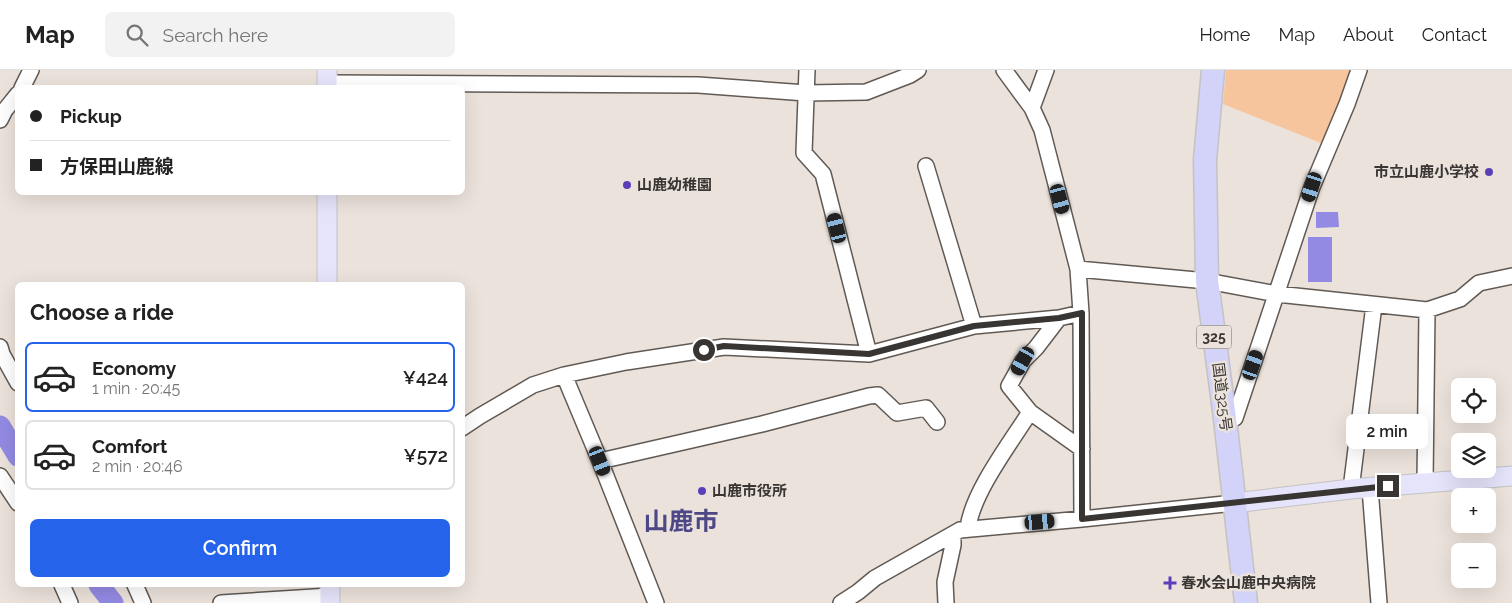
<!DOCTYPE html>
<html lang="en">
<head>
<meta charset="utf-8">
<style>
	:root { --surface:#fff; --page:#f2f2f2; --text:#222; --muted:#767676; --line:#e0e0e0; --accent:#2563eb }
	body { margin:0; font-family:Raleway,"Noto Sans JP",sans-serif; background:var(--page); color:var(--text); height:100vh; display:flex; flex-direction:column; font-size:19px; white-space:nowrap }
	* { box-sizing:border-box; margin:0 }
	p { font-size:16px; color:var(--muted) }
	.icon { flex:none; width:28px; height:28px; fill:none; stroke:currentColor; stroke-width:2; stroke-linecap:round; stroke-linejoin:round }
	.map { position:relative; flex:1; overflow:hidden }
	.drawer { position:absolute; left:15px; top:212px; width:450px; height:305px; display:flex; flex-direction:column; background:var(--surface); border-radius:8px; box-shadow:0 5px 20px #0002 }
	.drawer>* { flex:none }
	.banner { position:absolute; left:15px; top:15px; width:450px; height:110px; border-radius:8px; box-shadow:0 5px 20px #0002; display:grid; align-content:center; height:110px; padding:0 15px; background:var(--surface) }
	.fabs { position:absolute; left:1451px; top:308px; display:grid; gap:10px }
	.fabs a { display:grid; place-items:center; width:45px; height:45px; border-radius:8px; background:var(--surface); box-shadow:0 5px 20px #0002; font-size:25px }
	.end { position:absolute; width:22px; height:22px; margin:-11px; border:6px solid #393533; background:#fff; box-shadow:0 0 0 2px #fff }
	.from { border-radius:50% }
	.bubble { position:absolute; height:35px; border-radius:8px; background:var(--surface); box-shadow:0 5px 20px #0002; font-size:16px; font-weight:600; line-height:35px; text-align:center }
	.car { position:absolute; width:15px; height:30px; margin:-15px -8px; border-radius:6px; box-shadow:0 0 4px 1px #0007; background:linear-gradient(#222 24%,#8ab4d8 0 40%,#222 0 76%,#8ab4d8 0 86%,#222 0) }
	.banner b { display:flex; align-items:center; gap:18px; height:48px; font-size:19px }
	.banner b+b { border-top:1px solid var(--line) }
	.banner i { width:12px; height:12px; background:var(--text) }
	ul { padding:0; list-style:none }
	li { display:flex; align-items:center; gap:15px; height:70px; margin:0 10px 8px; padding:0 5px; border:2px solid var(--line); border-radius:8px }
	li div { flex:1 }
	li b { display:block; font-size:19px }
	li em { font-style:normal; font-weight:600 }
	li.active { border-color:var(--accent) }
	li>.icon { width:45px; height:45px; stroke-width:1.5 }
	h2 { padding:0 15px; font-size:22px; line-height:60px }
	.action { display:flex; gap:10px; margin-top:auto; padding:10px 15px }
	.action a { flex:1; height:58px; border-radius:8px; background:var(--accent); color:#fff; font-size:20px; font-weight:600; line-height:58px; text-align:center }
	header { display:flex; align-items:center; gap:30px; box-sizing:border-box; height:70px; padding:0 25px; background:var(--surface); border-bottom:1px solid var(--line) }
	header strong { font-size:24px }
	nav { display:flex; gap:28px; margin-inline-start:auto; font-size:18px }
	.search { width:350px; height:45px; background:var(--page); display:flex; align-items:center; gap:12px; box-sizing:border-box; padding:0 18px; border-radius:8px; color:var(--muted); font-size:19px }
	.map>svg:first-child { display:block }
	.green { fill:#f7c59d }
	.water { fill:#938ae3 }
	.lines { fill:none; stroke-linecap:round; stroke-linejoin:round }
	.river { stroke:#938ae3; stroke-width:21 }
	.minor-casing { stroke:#615a54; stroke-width:18 }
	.major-casing { stroke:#c4c2c2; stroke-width:21 }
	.highway-casing { stroke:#c4c2c2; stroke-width:25 }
	.minor { stroke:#fff; stroke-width:15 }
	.major { stroke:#e5e4fb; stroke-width:19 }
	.highway { stroke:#d3d2f9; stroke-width:22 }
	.route { stroke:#393533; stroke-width:6 }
	.poi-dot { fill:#5940b8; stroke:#ebe2db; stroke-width:2 }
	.labels { text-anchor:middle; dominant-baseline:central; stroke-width:5; stroke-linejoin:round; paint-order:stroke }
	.shield { fill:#ebe2db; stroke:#6e6965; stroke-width:1 }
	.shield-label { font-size:14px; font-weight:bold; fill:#393533 }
	.poi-label { font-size:15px; font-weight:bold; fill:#393533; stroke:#ebe2db; text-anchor:start }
	.street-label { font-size:15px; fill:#393533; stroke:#ebe2db }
	.town-label { font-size:25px; font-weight:bold; fill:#4e4785; stroke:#ebe2db }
</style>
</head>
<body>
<header>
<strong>Map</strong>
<div class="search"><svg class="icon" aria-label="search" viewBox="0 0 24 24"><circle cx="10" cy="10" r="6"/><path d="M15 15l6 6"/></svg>Search here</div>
<nav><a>Home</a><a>Map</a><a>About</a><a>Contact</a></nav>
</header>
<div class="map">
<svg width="1512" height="533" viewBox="0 0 1512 533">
	<rect width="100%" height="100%" fill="#ebe2db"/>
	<path class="green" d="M1226,0H1350L1346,17L1321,73L1223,34Z"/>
	<path class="water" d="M1316,142H1338L1339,157L1316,158Z
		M1308,167H1332V212H1308Z"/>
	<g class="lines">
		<path class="river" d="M0,356L18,386
			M99,515L113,533"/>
		<g class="minor-casing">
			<path id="minor" d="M807,0L804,83L823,104L869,284
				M1004,0L1032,38L1042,60L1078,199L1081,243L1082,449
				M327,13L698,15L806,23L866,22L910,5L918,0
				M22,18L31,0
				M1032,38L1046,0
				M0,50L5,40L18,24
				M926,96L974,256
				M1078,199L1207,211L1277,224L1427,240L1460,229L1479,213L1512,206
				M1059,248L1036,278L1023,291L1009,316L1030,342L1082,379
				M0,277L2,284L18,313
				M564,305L600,391L656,533
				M1225,349L1235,348L1312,117L1347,34L1359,0
				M462,358L480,346L533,315L564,305L626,292L724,277L869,284L974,256L1059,248L1081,243
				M600,391L762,354L869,326L878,325L897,343L926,338L937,352
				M0,406L18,433
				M1425,413L1427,240
				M1370,418L1379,533
				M1351,419L1374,235
				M968,458C972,423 1011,372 1030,342
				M62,515L70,533
				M135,515L143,533
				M221,533L330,526
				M841,533L858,522L875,508L960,460L1082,449L1234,433
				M946,533L945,512L953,475V464"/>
		</g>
		<g class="major-casing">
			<path id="major" d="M327,0V18
				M327,215V122
				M1234,433L1351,419L1512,406
				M330,533V515"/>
		</g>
		<g class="highway-casing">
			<path id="highway" d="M1213,0L1205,90L1207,211L1225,349L1246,533"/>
		</g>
		<use href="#minor" class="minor"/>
		<use href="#major" class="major"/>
		<use href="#highway" class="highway"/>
	</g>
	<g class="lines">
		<path class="route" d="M704,280L724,276L869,284L974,256L1059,248L1082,243V449L1388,416"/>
	</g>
	<g class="poi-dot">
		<circle cx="1489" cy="102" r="5"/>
		<circle cx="627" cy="115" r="5"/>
		<circle cx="702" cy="421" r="5"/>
		<path d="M1167.5 505.5h5v5h5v5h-5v5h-5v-5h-5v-5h5z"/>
	</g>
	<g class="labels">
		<rect class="shield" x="1196.5" y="255.5" width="35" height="23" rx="4"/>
		<g class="shield-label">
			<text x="1214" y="267">325</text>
		</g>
		<g class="poi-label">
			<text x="1479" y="102" text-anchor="end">市立山鹿小学校</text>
			<text x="637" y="115">山鹿幼稚園</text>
			<text x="712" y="421">山鹿市役所</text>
			<text x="1181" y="513">春水会山鹿中央病院</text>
		</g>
		<g class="street-label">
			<text transform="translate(1222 327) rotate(83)">国道325号</text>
		</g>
		<g class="town-label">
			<text x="681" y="451">山鹿市</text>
		</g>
	</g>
</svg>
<div class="fabs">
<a><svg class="icon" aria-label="locate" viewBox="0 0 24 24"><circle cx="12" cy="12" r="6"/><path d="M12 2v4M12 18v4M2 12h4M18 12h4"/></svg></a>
<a><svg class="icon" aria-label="layers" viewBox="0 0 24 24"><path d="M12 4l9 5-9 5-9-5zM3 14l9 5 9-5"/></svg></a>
<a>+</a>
<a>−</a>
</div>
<i class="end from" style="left:704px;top:280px"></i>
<i class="end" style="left:1388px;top:416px"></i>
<div class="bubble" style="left:1346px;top:344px;width:82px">2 min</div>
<i class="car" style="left:1312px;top:117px;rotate:198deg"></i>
<i class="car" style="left:1060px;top:129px;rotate:165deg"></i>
<i class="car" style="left:837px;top:158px;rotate:346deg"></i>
<i class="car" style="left:1023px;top:291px;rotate:209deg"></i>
<i class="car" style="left:1253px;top:295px;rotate:19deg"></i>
<i class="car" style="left:600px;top:391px;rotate:158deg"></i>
<i class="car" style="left:1040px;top:452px;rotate:85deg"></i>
<div class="banner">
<b><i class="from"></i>Pickup</b>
<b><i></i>方保田山鹿線</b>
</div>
<section class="drawer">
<h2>Choose a ride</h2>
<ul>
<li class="active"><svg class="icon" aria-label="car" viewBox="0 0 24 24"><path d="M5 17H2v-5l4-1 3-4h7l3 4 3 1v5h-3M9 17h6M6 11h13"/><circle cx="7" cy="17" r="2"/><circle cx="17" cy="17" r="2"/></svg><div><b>Economy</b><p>1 min · 20:45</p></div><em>¥424</em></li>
<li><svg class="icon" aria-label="car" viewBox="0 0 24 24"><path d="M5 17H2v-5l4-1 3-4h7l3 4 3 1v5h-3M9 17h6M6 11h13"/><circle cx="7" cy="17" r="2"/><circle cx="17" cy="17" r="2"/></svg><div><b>Comfort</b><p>2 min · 20:46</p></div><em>¥572</em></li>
</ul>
<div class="action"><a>Confirm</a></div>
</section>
</div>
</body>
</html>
